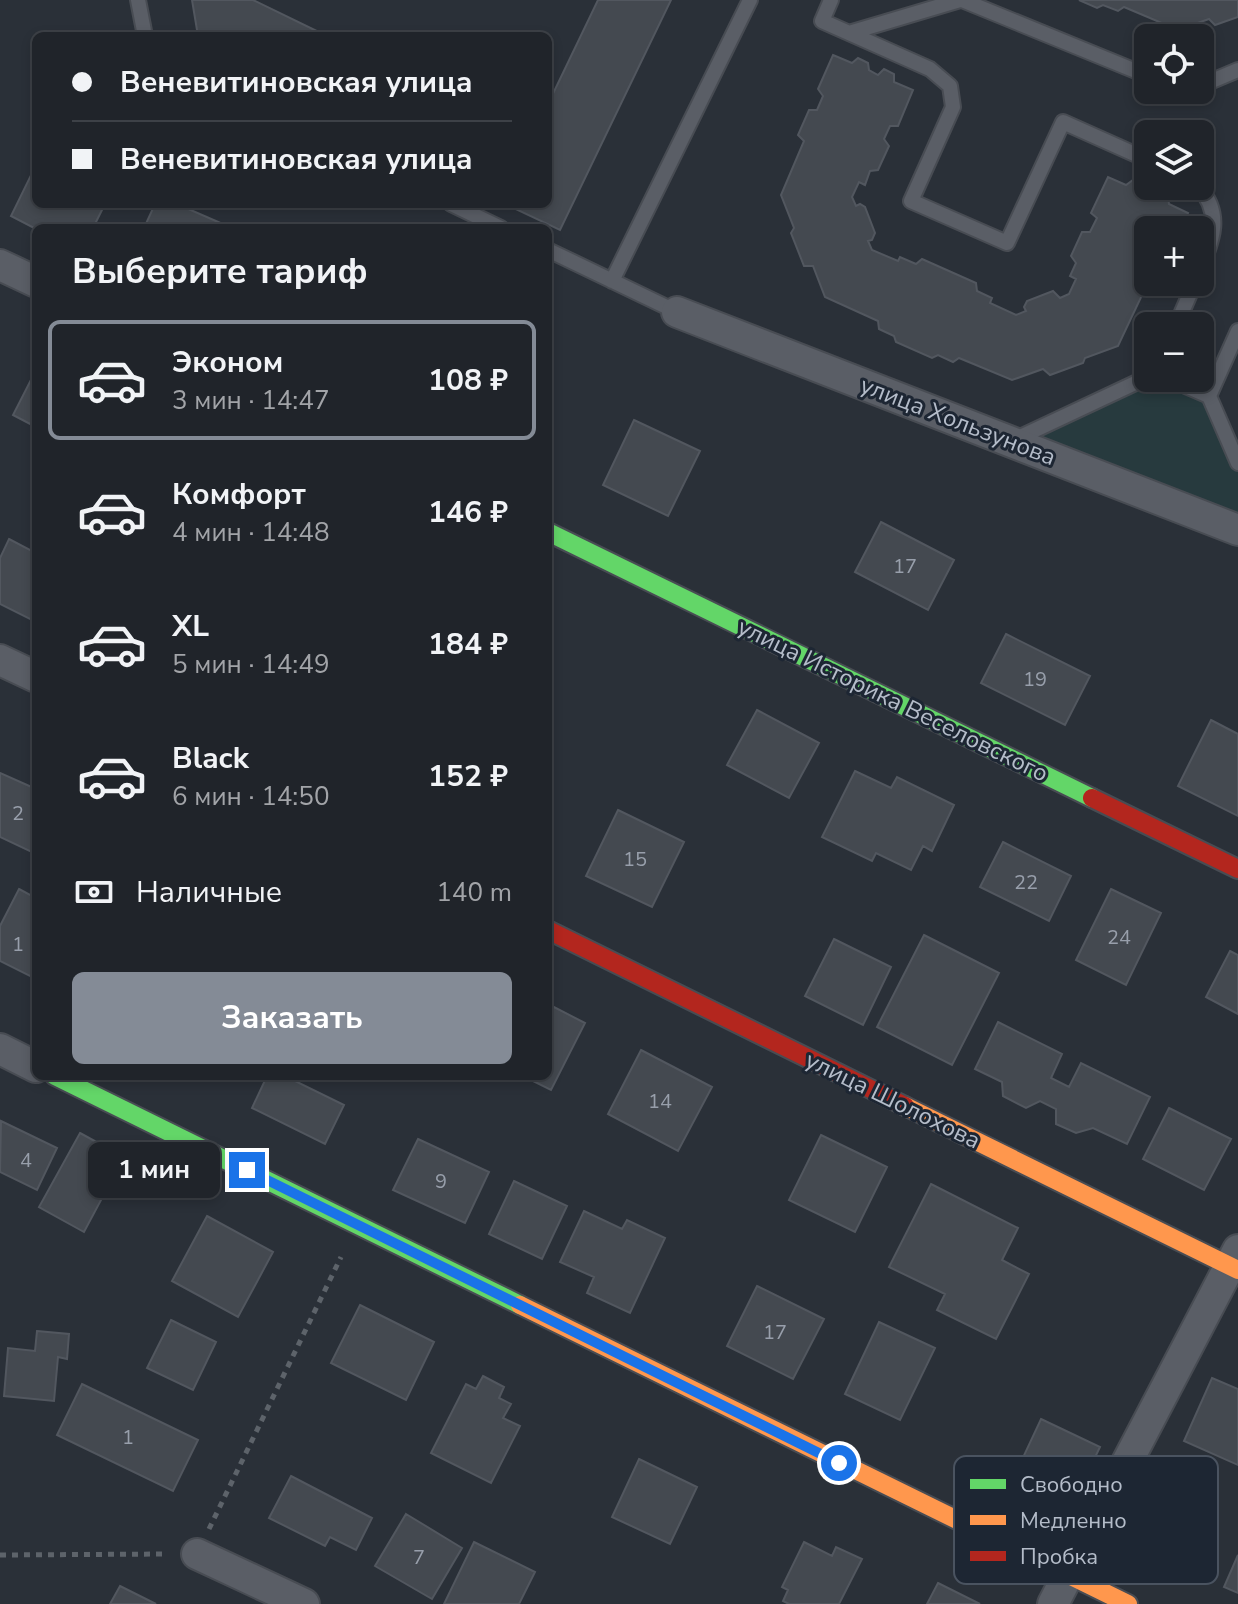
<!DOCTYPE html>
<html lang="ru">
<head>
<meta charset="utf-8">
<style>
	:root { --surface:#20242a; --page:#2d3036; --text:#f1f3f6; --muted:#a2a4a8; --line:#3d4147; --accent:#848b96 }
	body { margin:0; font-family:"Nunito Sans",sans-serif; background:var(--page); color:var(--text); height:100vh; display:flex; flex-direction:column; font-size:30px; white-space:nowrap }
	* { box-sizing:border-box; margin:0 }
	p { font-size:26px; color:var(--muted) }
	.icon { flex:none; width:44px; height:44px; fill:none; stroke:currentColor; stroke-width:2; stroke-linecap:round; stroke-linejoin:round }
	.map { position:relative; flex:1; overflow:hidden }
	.details { position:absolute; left:32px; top:224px; width:520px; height:856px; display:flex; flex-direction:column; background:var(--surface); border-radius:12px; box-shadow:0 4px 12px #0003,0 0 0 2px var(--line) }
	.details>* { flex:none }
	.guide { position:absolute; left:32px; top:32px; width:520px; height:176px; border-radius:12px; box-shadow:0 4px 12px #0003,0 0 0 2px var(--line); display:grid; align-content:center; height:176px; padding:0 40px; background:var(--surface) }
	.controls { position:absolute; left:1134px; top:24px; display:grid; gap:16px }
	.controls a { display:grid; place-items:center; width:80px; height:80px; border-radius:12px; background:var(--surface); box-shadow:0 4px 12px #0003,0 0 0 2px var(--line); font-size:40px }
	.end { position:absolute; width:36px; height:36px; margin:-18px; border:10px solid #1a73e8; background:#fff; box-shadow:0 0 0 4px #fff }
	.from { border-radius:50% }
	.bubble { position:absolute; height:56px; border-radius:12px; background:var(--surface); box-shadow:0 4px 12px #0003,0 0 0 2px var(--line); font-size:26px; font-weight:700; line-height:56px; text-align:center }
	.guide b { display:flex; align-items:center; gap:28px; height:76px; font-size:30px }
	.guide b+b { border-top:2px solid var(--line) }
	.guide i { width:20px; height:20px; background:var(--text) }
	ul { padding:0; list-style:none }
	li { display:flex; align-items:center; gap:24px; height:120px; margin:0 16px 12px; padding:0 24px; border:4px solid transparent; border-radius:12px }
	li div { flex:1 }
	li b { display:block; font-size:30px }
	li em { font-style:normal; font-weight:700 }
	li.active { border-color:var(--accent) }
	li>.icon { width:72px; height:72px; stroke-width:1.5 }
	h2 { padding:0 40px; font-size:36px; line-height:96px }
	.pay { display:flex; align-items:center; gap:20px; height:88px; padding:0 40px; font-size:30px }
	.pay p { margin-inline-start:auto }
	.button { display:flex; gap:16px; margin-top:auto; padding:16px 40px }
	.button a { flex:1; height:92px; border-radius:12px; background:var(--accent); color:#fff; font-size:32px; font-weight:700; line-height:92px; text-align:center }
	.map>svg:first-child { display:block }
	.green { fill:#273a3e }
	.building { fill:#444950; stroke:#52575f; stroke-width:2 }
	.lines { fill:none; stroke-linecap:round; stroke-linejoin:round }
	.lane-casing { stroke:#484c53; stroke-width:18 }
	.street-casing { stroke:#484c53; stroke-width:34 }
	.fast-casing { stroke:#484c53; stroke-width:22 }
	.slow-casing { stroke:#484c53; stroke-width:22 }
	.jam-casing { stroke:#484c53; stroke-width:22 }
	.path { stroke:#5d636a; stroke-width:5; stroke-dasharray:6 6; stroke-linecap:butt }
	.lane { stroke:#5a5e66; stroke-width:14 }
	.street { stroke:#5a5e66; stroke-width:30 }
	.fast { stroke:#63d668; stroke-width:18 }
	.slow { stroke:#ff974d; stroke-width:18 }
	.jam { stroke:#b3261e; stroke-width:18 }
	.route { stroke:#1a73e8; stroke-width:10 }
	.labels { text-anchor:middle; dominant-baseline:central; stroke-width:6; stroke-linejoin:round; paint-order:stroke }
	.number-label { font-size:20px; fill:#989fab }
	.street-label { font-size:24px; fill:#b4bcc9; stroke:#1d2633 }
	.key { fill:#1d2633; stroke:#4a5360; stroke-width:2 }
	.key-label { font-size:22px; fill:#b4bcc9 }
</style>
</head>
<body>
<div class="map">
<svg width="1238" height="1604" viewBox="0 0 1238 1604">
	<rect width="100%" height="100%" fill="#2a3038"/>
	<path class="green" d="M1148,378H1167L1209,396L1238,463V530L1010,441Z"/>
	<path class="building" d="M192,0H253L327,36H198Z
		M598,0H671L560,230L505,204H548V104Z
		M1079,0H1238V17L1215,25L1209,19L1178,30L1124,7L1118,11L1103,5L1097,8Z
		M833,55L852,63L858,58L868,63L869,70L878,75L884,69L894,74V82L913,90L898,126H890L884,139L889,146L878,170L870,171L865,185L859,182L852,197L856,206L860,204L865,207L875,233L872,240L868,241L872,250L898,261L900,257L916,264L922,259L976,283L977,291L992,298L990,303L1016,315L1026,311L1024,307L1027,301L1053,291L1060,298L1069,294L1076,279L1070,276L1076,263L1071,256L1082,232H1090L1097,218L1091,213L1108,177L1126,185L1133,180L1143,185V193L1152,197L1158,192L1168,196L1169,204L1188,213L1180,230H1148V282H1156L1151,293H1143L1118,346L1085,358L1083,363L1050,375L1043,369L1012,380L959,358L953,362L938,355L932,358L896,342L894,336L879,329L878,321L825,297L813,266H804L791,233L794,228L781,195L804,141L798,135L809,110H817L823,96L818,89Z
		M34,169L36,204H105L93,228L36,229L11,216Z
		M155,204H177L232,228H144Z
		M36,370V427L13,415Z
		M634,420L700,451L668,516L603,485Z
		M881,522L954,560L928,610L855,572Z
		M9,539L36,553V622L0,604V558Z
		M1006,634L1090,676L1065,725L981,683Z
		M757,710L819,743L789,798L727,765Z
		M1211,720L1238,734V816L1178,786Z
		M855,771L891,788L897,777L954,805L932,851L923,846L911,870L876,853L872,861L822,837Z
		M0,773L36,789V854L0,837Z
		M618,810L684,842L652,907L586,876Z
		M1003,842L1071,876L1049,921L980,887Z
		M19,889L36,898V979L0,961V926Z
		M1111,889L1161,913L1126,985L1076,960Z
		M924,935L999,973L952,1065L877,1027Z
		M834,939L891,967L863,1025L805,996Z
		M1230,951L1238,955V1014L1206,997Z
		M548,1004L585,1023L551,1090L523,1076H548Z
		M998,1022L1062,1054L1051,1078L1069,1087L1081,1063L1150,1097L1127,1144L1093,1128L1076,1133L1056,1124V1109L1040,1101L1026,1108L1003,1096L1002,1082L975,1069Z
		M641,1050L712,1087L678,1151L608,1114Z
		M267,1076H285L344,1105L325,1144L252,1108Z
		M1169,1108L1231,1139L1204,1190L1143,1159Z
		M1,1121L57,1148L37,1190L0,1172Z
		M80,1133L124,1157L84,1232L39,1207Z
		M821,1135L887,1167L855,1232L789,1200Z
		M418,1139L489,1172L465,1223L393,1190Z
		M514,1181L567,1206L542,1259L489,1234Z
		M931,1184L1018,1228L1002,1260L1029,1274L996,1339L937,1310L945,1294L889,1267Z
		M584,1211L622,1229L627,1220L665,1238L630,1313L587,1293L594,1277L560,1262Z
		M207,1216L273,1252L238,1317L172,1281Z
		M757,1286L824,1319L793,1379L727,1346Z
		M360,1305L434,1342L406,1400L331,1363Z
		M171,1320L216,1342L193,1390L147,1368Z
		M879,1322L935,1348L900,1420L845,1394Z
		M37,1331L69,1334L67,1359L58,1357L54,1401L4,1396L8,1348L35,1351Z
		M483,1376L504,1387L499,1398L511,1404L503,1418L520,1426L491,1483L431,1453L466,1384L476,1389Z
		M1212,1378L1238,1389V1465L1184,1441Z
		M82,1384L198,1440L173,1491L57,1435Z
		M1041,1419L1100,1447L1056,1539L998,1511Z
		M639,1459L697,1487L670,1544L612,1517Z
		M291,1476L372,1518L356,1550L330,1537L325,1546L269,1518Z
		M406,1514L462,1548L432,1599L375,1566Z
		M474,1542L535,1572L519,1604H444Z
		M804,1542L832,1556L836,1547L862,1559L839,1604H789L783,1601L788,1590L782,1587Z
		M1238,1555V1593L1224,1587Z
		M938,1583L980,1604H927Z
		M120,1586L156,1604H110Z"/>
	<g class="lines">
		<g class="lane-casing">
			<path id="lane" d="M138,0L145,36
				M831,0L822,21L849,33L960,0
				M962,0L1148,76
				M849,33L930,69L950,86L953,107L911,201L1007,243L1063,122L1148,160
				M1200,86L1238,70
				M1181,90L1187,92L1192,90
				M1198,186C1223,213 1213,240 1200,270
				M451,204L501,228
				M548,250L677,312
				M612,281L750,0
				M1176,326L1195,282
				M1167,378L1209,396L1238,463
				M1209,396L1238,331
				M1014,440L1148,377"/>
		</g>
		<g class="street-casing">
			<path id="street" d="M0,265L36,282
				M677,312L1238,530
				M0,660L36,677
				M0,1049L36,1067
				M197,1554L304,1604
				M1053,1604L1238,1250"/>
		</g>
		<g class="fast-casing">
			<path id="fast" d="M548,532L1092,798
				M55,1076L520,1305"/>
		</g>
		<g class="slow-casing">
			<path id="slow" d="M905,1106L1238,1270
				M520,1305L1128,1604"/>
		</g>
		<g class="jam-casing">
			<path id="jam" d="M1092,798L1238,869
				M548,930L905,1106"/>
		</g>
		<path class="path" d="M209,1529L341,1257
			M0,1555L167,1554"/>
		<use href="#lane" class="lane"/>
		<use href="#street" class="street"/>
		<use href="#fast" class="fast"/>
		<use href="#slow" class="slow"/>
		<use href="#jam" class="jam"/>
	</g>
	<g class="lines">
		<path class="route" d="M247,1170L839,1463"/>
	</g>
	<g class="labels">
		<g class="number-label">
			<text x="905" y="566">17</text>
			<text x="1035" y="679">19</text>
			<text x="18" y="813">2</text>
			<text x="635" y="859">15</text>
			<text x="1026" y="882">22</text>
			<text x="1119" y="937">24</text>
			<text x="18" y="944">1</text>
			<text x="660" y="1101">14</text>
			<text x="26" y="1160">4</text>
			<text x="441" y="1181">9</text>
			<text x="775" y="1332">17</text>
			<text x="128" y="1437">1</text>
			<text x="419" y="1557">7</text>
		</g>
		<g class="street-label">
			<text transform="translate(958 421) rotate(21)">улица Хользунова</text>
			<text transform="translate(893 700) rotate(26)">улица Историка Веселовского</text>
			<text transform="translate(893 1100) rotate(26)">улица Шолохова</text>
		</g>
	</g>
	<rect x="954" y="1456" width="264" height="128" rx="12" class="key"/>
	<rect x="970" y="1479" width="36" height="10" fill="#63d668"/>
	<rect x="970" y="1515" width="36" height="10" fill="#ff974d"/>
	<rect x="970" y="1551" width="36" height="10" fill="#b3261e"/>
	<g class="key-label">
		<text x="1020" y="1492">Свободно</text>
		<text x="1020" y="1528">Медленно</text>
		<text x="1020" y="1564">Пробка</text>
	</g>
</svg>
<div class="controls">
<a><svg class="icon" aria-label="locate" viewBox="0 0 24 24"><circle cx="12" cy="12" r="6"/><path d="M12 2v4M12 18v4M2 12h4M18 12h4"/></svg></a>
<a><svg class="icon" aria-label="layers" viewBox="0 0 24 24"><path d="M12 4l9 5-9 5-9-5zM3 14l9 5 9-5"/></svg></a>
<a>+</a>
<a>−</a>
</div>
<i class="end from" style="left:839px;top:1463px"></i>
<i class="end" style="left:247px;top:1170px"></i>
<div class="bubble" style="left:88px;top:1142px;width:132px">1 мин</div>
<div class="guide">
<b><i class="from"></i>Веневитиновская улица</b>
<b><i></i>Веневитиновская улица</b>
</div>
<section class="details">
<h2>Выберите тариф</h2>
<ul>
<li class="active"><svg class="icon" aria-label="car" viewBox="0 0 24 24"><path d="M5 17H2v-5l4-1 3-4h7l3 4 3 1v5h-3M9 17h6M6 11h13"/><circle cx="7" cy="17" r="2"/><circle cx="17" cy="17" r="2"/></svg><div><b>Эконом</b><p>3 мин · 14:47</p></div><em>108 ₽</em></li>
<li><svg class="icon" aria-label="car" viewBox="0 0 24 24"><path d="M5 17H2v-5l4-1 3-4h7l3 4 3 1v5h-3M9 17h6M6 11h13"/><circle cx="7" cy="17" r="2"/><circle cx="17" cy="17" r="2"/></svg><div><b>Комфорт</b><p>4 мин · 14:48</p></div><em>146 ₽</em></li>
<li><svg class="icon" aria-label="car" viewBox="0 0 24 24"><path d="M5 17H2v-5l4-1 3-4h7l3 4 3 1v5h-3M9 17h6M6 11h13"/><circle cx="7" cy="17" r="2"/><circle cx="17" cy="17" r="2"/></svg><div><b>XL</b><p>5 мин · 14:49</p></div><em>184 ₽</em></li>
<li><svg class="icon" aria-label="car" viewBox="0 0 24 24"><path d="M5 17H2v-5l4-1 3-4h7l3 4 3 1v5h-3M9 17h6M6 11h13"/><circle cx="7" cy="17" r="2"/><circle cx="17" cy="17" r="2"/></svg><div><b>Black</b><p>6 мин · 14:50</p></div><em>152 ₽</em></li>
</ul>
<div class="pay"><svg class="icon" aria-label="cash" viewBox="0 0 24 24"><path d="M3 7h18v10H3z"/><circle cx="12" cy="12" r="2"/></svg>Наличные<p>140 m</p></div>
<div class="button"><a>Заказать</a></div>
</section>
</div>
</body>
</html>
